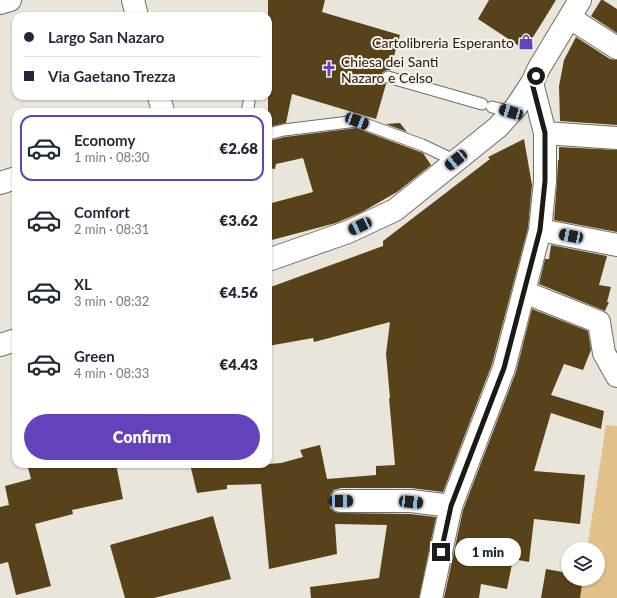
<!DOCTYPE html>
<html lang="en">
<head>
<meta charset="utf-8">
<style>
	:root { --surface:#fff; --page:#f2f2f3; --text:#1f2937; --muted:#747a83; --line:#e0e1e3; --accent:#6442bb }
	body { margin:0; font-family:Lato,sans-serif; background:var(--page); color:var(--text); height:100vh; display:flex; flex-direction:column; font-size:15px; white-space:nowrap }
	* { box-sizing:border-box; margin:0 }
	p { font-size:13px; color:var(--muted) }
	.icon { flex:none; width:22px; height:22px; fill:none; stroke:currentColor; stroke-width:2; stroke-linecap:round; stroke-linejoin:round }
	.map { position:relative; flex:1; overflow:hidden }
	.side { position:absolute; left:12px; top:108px; width:260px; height:360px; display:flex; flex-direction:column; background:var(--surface); border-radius:12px; box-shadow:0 1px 3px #0004 }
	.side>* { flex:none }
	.hud { position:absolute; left:12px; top:12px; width:260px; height:88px; border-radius:12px; box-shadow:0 1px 3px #0004; display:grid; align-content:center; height:88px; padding:0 12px; background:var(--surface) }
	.fabs { position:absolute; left:561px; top:542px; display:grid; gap:8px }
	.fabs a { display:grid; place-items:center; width:44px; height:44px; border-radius:50%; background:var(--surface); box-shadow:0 1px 3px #0004; font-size:20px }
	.end { position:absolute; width:18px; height:18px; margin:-9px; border:5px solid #1c1a17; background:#fff; box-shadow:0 0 0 2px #fff }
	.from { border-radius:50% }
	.bubble { position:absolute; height:28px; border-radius:14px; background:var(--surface); box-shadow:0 1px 3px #0004; font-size:13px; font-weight:800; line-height:28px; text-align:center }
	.car { position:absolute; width:12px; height:24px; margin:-12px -6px; border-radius:5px; box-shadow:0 0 3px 1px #0007; background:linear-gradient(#222 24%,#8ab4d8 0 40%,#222 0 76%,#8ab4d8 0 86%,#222 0) }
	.hud b { display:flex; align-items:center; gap:14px; height:38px; font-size:15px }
	.hud b+b { border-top:1px solid var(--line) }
	.hud i { width:10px; height:10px; background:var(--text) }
	ul { padding:7px 0 0; list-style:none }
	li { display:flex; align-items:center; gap:12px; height:66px; margin:0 8px 6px; padding:0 4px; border:2px solid transparent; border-radius:12px }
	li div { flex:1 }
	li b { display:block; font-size:15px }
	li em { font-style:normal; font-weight:800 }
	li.active { border-color:var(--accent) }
	li>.icon { width:36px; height:36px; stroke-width:1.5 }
	.cta { display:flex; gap:8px; margin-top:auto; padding:8px 12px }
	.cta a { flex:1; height:46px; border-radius:24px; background:var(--accent); color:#fff; font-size:16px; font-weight:800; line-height:46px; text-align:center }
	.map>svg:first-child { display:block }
	.green { fill:#e1c189 }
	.building { fill:#584219 }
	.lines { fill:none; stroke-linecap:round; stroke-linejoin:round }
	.lane-casing { stroke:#716c64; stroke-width:13 }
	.street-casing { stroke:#716c64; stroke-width:24 }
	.secondary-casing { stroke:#716c64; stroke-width:24 }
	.lane { stroke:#fff; stroke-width:11 }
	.street { stroke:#fff; stroke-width:22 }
	.secondary { stroke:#fff; stroke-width:22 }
	.route { stroke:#1c1a17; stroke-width:5 }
	.labels { text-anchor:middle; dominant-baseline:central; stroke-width:4; stroke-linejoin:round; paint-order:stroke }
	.poi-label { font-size:14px; fill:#1c1a17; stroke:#f8f2e8; text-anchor:end }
</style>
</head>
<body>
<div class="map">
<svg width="617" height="598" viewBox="0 0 617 598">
	<rect width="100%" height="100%" fill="#eae5db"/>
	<path class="green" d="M606,425L617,426V598H580L583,579H598V549H587Z"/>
	<path class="building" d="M268,0H325L322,12L400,35L390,70H387L383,72L381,75V78L383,82L386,84L376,119L292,94L286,123L268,127Z
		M489,0H556L525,50L478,19Z
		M601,0H603L617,9V33L591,16Z
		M576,37L610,59L617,60V125L560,121L559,86L564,60Z
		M400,123L407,132L386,124Z
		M356,128L423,153L431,165L397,192L362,212L336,223L268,241V204L313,192L303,158L276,164L275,169L268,168V141L285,137Z
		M524,139L532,185L528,228L492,364L443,492L411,488H341L334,490L330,495L329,501L330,508L335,512L341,513L410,514L436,517L419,598H311L310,587L379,578L387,525L335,524L337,554L269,569L261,484L227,485V489L197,493L190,464H268L281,463L303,457L300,450L320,445L327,479L376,475V466L395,465L389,398H390L386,354L390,322L314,342L313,338L268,346V288L383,246V241L490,159L488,157Z
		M559,147L617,150V232L554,220L557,182L558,160H559Z
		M551,245L607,256L599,285L611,287L607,302H609L605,311L539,284L545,259H549Z
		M532,309L588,331L591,350L583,370L564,364L551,395L604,411L601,429L551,413L534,471L585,475L580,524L534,519L529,562L513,559L507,589L481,584L479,598H444L463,510L516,372Z
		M27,464H116L123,499L72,510L73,514L35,524L51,586L16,595L8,562L0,564V507L9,505L5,486L31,479Z
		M213,516L231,579L154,598H125L110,545Z
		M546,569L568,573V579H583L580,598H541Z"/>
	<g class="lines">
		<g class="lane-casing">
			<path id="lane" d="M388,77L482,104
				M492,107L511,112
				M247,112L249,102
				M268,134L284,130L357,121L422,145L456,161"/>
		</g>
		<g class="street-casing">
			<path id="street" d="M133,0L137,16
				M0,3L10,0
				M570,18L617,48
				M159,96L163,112
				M545,133L617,138
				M0,183L16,178
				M540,230L617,245
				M524,292L599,322L604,353L617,376
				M341,501H411L451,506
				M431,598L451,506L504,368L540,230L545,181V133L532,83"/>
		</g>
		<g class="secondary-casing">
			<path id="secondary" d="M268,260L348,232L395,210L498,127L516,107L532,83L539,68L580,0
				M0,345L16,340"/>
		</g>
		<use href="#lane" class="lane"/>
		<use href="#street" class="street"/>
		<use href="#secondary" class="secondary"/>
	</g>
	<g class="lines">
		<path class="route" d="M441,552L451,506L504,368L540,230L545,181V133L532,83L536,76"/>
	</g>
	<defs>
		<g id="shop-bare" transform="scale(1.2)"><path d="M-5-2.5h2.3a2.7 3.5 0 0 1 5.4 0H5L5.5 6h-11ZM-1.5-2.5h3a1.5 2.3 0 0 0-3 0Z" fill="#6442bb" stroke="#f8f2e8" stroke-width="2.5" paint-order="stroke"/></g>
		<g id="church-bare" transform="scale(1.2)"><path d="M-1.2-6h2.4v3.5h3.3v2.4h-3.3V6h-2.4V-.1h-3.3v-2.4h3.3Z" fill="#6442bb" stroke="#f8f2e8" stroke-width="2.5" paint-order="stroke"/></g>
	</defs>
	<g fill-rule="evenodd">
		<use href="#shop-bare" x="526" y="42"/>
		<use href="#church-bare" x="329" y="69"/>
	</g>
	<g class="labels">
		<g class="poi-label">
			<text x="514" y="42">Cartolibreria Esperanto</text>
			<text x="341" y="61" text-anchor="start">Chiesa dei Santi<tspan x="341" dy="16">Nazaro e Celso</tspan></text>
		</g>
	</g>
</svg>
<div class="fabs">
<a><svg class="icon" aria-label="layers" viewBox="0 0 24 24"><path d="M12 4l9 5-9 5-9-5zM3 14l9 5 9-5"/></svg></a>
</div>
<i class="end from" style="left:536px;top:76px"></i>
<i class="end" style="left:441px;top:552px"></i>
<div class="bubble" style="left:455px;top:538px;width:66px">1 min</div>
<i class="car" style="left:511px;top:112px;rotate:286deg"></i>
<i class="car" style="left:357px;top:121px;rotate:111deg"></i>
<i class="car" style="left:456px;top:160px;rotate:231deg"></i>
<i class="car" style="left:360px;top:226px;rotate:245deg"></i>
<i class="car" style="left:571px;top:236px;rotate:281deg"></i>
<i class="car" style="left:341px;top:501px;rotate:90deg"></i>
<i class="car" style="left:411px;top:502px;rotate:96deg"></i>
<div class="hud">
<b><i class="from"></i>Largo San Nazaro</b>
<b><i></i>Via Gaetano Trezza</b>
</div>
<section class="side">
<ul>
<li class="active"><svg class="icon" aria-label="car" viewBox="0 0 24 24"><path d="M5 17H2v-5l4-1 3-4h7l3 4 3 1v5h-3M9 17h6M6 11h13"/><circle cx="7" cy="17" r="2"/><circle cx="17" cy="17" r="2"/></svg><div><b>Economy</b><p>1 min · 08:30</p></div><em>€2.68</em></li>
<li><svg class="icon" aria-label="car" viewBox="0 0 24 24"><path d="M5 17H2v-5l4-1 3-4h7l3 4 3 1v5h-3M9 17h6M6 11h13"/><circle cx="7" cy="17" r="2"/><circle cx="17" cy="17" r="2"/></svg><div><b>Comfort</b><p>2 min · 08:31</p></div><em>€3.62</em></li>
<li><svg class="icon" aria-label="car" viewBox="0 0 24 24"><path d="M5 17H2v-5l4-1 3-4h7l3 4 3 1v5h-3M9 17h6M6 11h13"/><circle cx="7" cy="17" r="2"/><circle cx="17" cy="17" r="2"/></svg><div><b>XL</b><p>3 min · 08:32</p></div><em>€4.56</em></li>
<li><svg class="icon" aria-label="car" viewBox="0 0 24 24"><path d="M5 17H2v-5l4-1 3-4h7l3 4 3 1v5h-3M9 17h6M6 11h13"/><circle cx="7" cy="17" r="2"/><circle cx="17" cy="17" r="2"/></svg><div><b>Green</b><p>4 min · 08:33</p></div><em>€4.43</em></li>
</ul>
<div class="cta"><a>Confirm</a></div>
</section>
</div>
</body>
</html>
